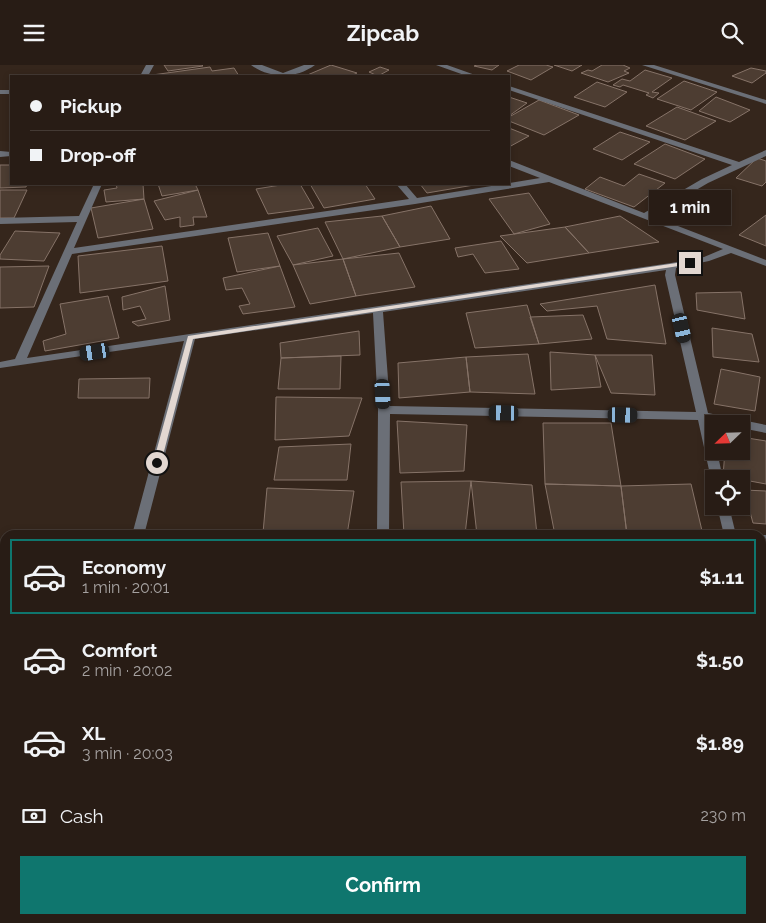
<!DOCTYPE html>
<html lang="en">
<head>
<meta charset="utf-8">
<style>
	:root { --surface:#281c15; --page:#30251e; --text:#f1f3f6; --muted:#a5a1a0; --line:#443a34; --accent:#0f766e }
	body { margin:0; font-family:Raleway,sans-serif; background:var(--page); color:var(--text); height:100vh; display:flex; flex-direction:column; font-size:19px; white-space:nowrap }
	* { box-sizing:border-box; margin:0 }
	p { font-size:16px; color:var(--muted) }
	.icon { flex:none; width:28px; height:28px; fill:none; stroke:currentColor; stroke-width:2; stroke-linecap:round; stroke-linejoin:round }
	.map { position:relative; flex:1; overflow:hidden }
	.details { position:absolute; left:0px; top:465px; width:766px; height:394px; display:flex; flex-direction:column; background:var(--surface); border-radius:15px 15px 0 0; box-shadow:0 2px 8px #0003,0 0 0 1px var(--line) }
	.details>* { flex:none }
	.banner { position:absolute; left:10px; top:10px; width:500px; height:110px; border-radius:0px; box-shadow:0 2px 8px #0003,0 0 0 1px var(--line); display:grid; align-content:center; height:110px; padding:0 20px; background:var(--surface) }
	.needle { width:32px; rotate:247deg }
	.buttons { position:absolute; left:705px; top:350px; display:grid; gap:10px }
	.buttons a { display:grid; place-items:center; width:45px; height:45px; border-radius:0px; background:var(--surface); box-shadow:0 2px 8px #0003,0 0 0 1px var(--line); font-size:25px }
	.end { position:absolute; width:22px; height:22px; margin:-11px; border:6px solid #e2d7d1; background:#111; box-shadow:0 0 0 2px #111 }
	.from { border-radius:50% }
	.bubble { position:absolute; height:35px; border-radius:0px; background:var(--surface); box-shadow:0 2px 8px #0003,0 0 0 1px var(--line); font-size:16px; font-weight:700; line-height:35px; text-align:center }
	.car { position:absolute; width:15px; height:30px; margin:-15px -8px; border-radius:6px; box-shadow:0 0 4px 1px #0007; background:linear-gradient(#222 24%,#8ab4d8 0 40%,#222 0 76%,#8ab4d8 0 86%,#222 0) }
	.banner b { display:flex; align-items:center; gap:18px; height:48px; font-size:19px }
	.banner b+b { border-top:1px solid var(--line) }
	.banner i { width:12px; height:12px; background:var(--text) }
	ul { padding:9px 0 0; list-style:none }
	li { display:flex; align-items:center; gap:15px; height:75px; margin:0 10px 8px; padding:0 10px; border:2px solid transparent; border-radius:0px }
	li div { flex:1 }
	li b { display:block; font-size:19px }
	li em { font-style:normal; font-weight:700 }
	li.active { border-color:var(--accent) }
	li>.icon { width:45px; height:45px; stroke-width:1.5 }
	.pay { display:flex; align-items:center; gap:12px; height:55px; padding:0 20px; font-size:19px }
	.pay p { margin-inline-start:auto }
	.primary-button { display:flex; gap:10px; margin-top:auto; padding:10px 20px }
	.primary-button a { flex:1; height:58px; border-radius:0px; background:var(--accent); color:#fff; font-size:20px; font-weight:700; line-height:58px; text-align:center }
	header { display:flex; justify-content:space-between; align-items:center; height:65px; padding:0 20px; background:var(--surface); font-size:22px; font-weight:700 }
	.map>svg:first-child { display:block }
	.building { fill:#4d3d32; stroke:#867368 }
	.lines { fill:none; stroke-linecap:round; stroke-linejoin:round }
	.minor { fill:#6b6f77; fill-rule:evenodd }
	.route { fill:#e2d7d1 }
</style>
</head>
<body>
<header><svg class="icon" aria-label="menu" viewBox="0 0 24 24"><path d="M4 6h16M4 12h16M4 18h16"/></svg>Zipcab<svg class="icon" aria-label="search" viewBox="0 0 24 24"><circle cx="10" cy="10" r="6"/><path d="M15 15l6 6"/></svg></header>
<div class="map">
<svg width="766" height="858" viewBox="0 0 766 858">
	<rect width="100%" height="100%" fill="#35261c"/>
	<path class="building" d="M164,0H202L203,1L168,6Z
		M331,0L357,8L351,11H305Z
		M477,0H499L492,5L474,1Z
		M519,0H546L553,2L531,15L507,6Z
		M554,0H582L572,6Z
		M602,0H623L630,3L624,6L629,8L608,17L581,8L588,5L592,6Z
		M210,2L212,6L234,3L239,11H145Z
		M380,2L389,5L378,11L369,7Z
		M751,3L766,6V8L752,18L732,11Z
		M645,5L672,13L652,27L659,28L653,33L646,30L649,28L623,20L620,22L613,20L622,14L630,16Z
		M684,16L717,27L691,45L657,34Z
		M597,17L627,27L605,42L574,32Z
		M509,32L527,38L509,51Z
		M716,32L750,45L730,57L699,46Z
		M539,35L579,50L544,70L509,56V52Z
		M677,42L716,56L685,75L646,61Z
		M509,63L529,71L509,82Z
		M620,67L650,77L622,95L593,84Z
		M665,79L705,94L675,114L634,99Z
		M757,93L766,96V117L762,121L736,113Z
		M0,100H11V119H27L26,122L0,123Z
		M639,109L665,118L634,142L585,124L600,112L624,121Z
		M116,119H143L144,134L106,137L104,125L117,123Z
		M158,119H195L198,125L162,131Z
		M287,119H300L314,143L268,149L256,124Z
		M310,119H365L375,134L324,143Z
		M420,119H473L474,120L427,128Z
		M0,125H27L14,153H0Z
		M198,125L207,152H193L194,160L180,162V152L165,155L154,136Z
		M529,128L550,159L514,169L489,134Z
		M144,134L153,164L98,173L91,143Z
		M431,141L450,174L400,182L382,151Z
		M766,150V181L739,170Z
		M382,151L400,182L343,194L325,157Z
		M620,151L659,177L589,188L565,162Z
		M565,162L589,188L527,198L500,171Z
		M318,163L333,191L293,200L277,171Z
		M15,166L60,168L44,196L0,194V190Z
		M268,168L280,201L237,207L228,173Z
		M501,176L519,204L485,208L473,189L458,192L455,183Z
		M162,181L168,216L80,228L78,191Z
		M399,188L415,222L356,231L343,194Z
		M343,194L356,231L310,239L293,200Z
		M49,201L34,242L0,243V202Z
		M280,201L295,242L243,249L239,241L250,239L242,223L226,225L223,213Z
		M655,220L666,279L607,274L597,241L547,246L540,239Z
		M165,221L170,255L138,261L132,257L146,254L140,241L123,245L122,232Z
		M741,227L745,254L697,245L696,228Z
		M108,231L119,273L45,286L43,276L66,269L60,239Z
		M527,240L539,279L475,283L466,248Z
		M583,250L592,274L539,279L530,252Z
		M712,263L752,269L759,297L713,292Z
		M359,266L360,290L281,293L280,278Z
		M550,287L595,290L601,322L551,325Z
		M528,289L535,329L470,327L466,292Z
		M595,290H652L655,330L611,328Z
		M341,291L340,324H278L281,293Z
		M466,292L470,327L399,333L398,298Z
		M721,304L760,312L755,346L714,339Z
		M150,313L149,333H78L79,314Z
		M276,332L362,333L349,371L275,375Z
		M397,356L467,360L464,406L400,408Z
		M543,358H611L621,421L545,419Z
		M741,372L766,376V419L723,411L725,386H741Z
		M351,379L347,415H274L279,382Z
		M471,416L465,470H404L401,417Z
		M471,416L532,420L537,470H477Z
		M545,419L621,421L627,470H555Z
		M691,419L703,470H627L621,421Z
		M267,423L354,426L347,470L263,468Z
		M744,425L766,426V459L753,458Z
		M761,492L766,493V549L761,528Z
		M0,639H5V690H0Z
		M0,704L5,705V773L0,772Z
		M761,706H766V785L761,784Z
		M761,849L766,850V858H623V854H761Z"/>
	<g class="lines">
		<path class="minor" d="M146,0H154L148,11H140Z
			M251,0H262L283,8L304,0H315C296,14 270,14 251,0Z
			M436,0H447L478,11H467Z
			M642,0H654L766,35V39Z
			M509,21L739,97L766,85V91L708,118L652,151L766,195V201L731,188L709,196L676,203L675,210L708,348L766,360V368L741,363V359L710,356L714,374V386H717L723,414H714V417L711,414L698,355L390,349L389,470H377L378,345L373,248L195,274L144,470H132L184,276L0,303V297L15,294L77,157L0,159V153L79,151L94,119H102L74,183L409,134L396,119H405L417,133L540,113L509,101V95L644,148L702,114L732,100L509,25ZM549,117L723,184L704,192L671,198L27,293L72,189L415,139ZM666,205L665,210L696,347L390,341L383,247Z
			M0,25H11V29H0Z
			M0,86L11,87V91L0,92Z
			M717,441H729L736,470H724Z
			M761,470H766V480H761Z
			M761,616H766V628H761Z
			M761,804H766V820H761Z
			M28,854H46L45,858H27Z
			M483,854H501V858H483Z"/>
	</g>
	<path class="route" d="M690,196L692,199L193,274L161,398L157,401L153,398L188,271Z"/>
</svg>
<div class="buttons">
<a><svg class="needle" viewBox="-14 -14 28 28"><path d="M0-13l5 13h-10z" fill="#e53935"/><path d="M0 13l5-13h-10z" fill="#a5a1a0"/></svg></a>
<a><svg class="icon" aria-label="locate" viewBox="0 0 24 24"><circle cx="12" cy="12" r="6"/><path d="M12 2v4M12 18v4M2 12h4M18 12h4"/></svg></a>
</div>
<i class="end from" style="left:157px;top:398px"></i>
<i class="end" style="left:690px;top:198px"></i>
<div class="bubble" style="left:649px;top:125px;width:82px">1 min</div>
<i class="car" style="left:682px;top:263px;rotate:167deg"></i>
<i class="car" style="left:95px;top:287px;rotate:261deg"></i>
<i class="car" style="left:383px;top:329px;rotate:177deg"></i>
<i class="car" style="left:504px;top:348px;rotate:271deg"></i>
<i class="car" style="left:623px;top:350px;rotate:91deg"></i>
<div class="banner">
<b><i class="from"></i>Pickup</b>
<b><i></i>Drop-off</b>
</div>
<section class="details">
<ul>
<li class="active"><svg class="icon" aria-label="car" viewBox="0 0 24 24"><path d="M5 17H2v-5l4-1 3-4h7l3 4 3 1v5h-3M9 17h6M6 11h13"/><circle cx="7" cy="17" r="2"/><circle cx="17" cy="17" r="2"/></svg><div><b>Economy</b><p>1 min · 20:01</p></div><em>$1.11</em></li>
<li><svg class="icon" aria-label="car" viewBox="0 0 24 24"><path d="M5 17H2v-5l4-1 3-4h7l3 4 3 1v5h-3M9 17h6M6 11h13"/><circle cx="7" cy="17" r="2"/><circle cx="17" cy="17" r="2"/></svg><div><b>Comfort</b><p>2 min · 20:02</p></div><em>$1.50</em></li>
<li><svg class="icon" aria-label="car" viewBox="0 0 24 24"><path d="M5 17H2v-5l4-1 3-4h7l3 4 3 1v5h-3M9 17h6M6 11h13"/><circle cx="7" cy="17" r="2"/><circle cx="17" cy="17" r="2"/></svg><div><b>XL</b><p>3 min · 20:03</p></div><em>$1.89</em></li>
</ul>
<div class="pay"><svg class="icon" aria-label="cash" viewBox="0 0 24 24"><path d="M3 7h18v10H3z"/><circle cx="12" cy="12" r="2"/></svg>Cash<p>230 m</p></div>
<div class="primary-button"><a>Confirm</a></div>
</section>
</div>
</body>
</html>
